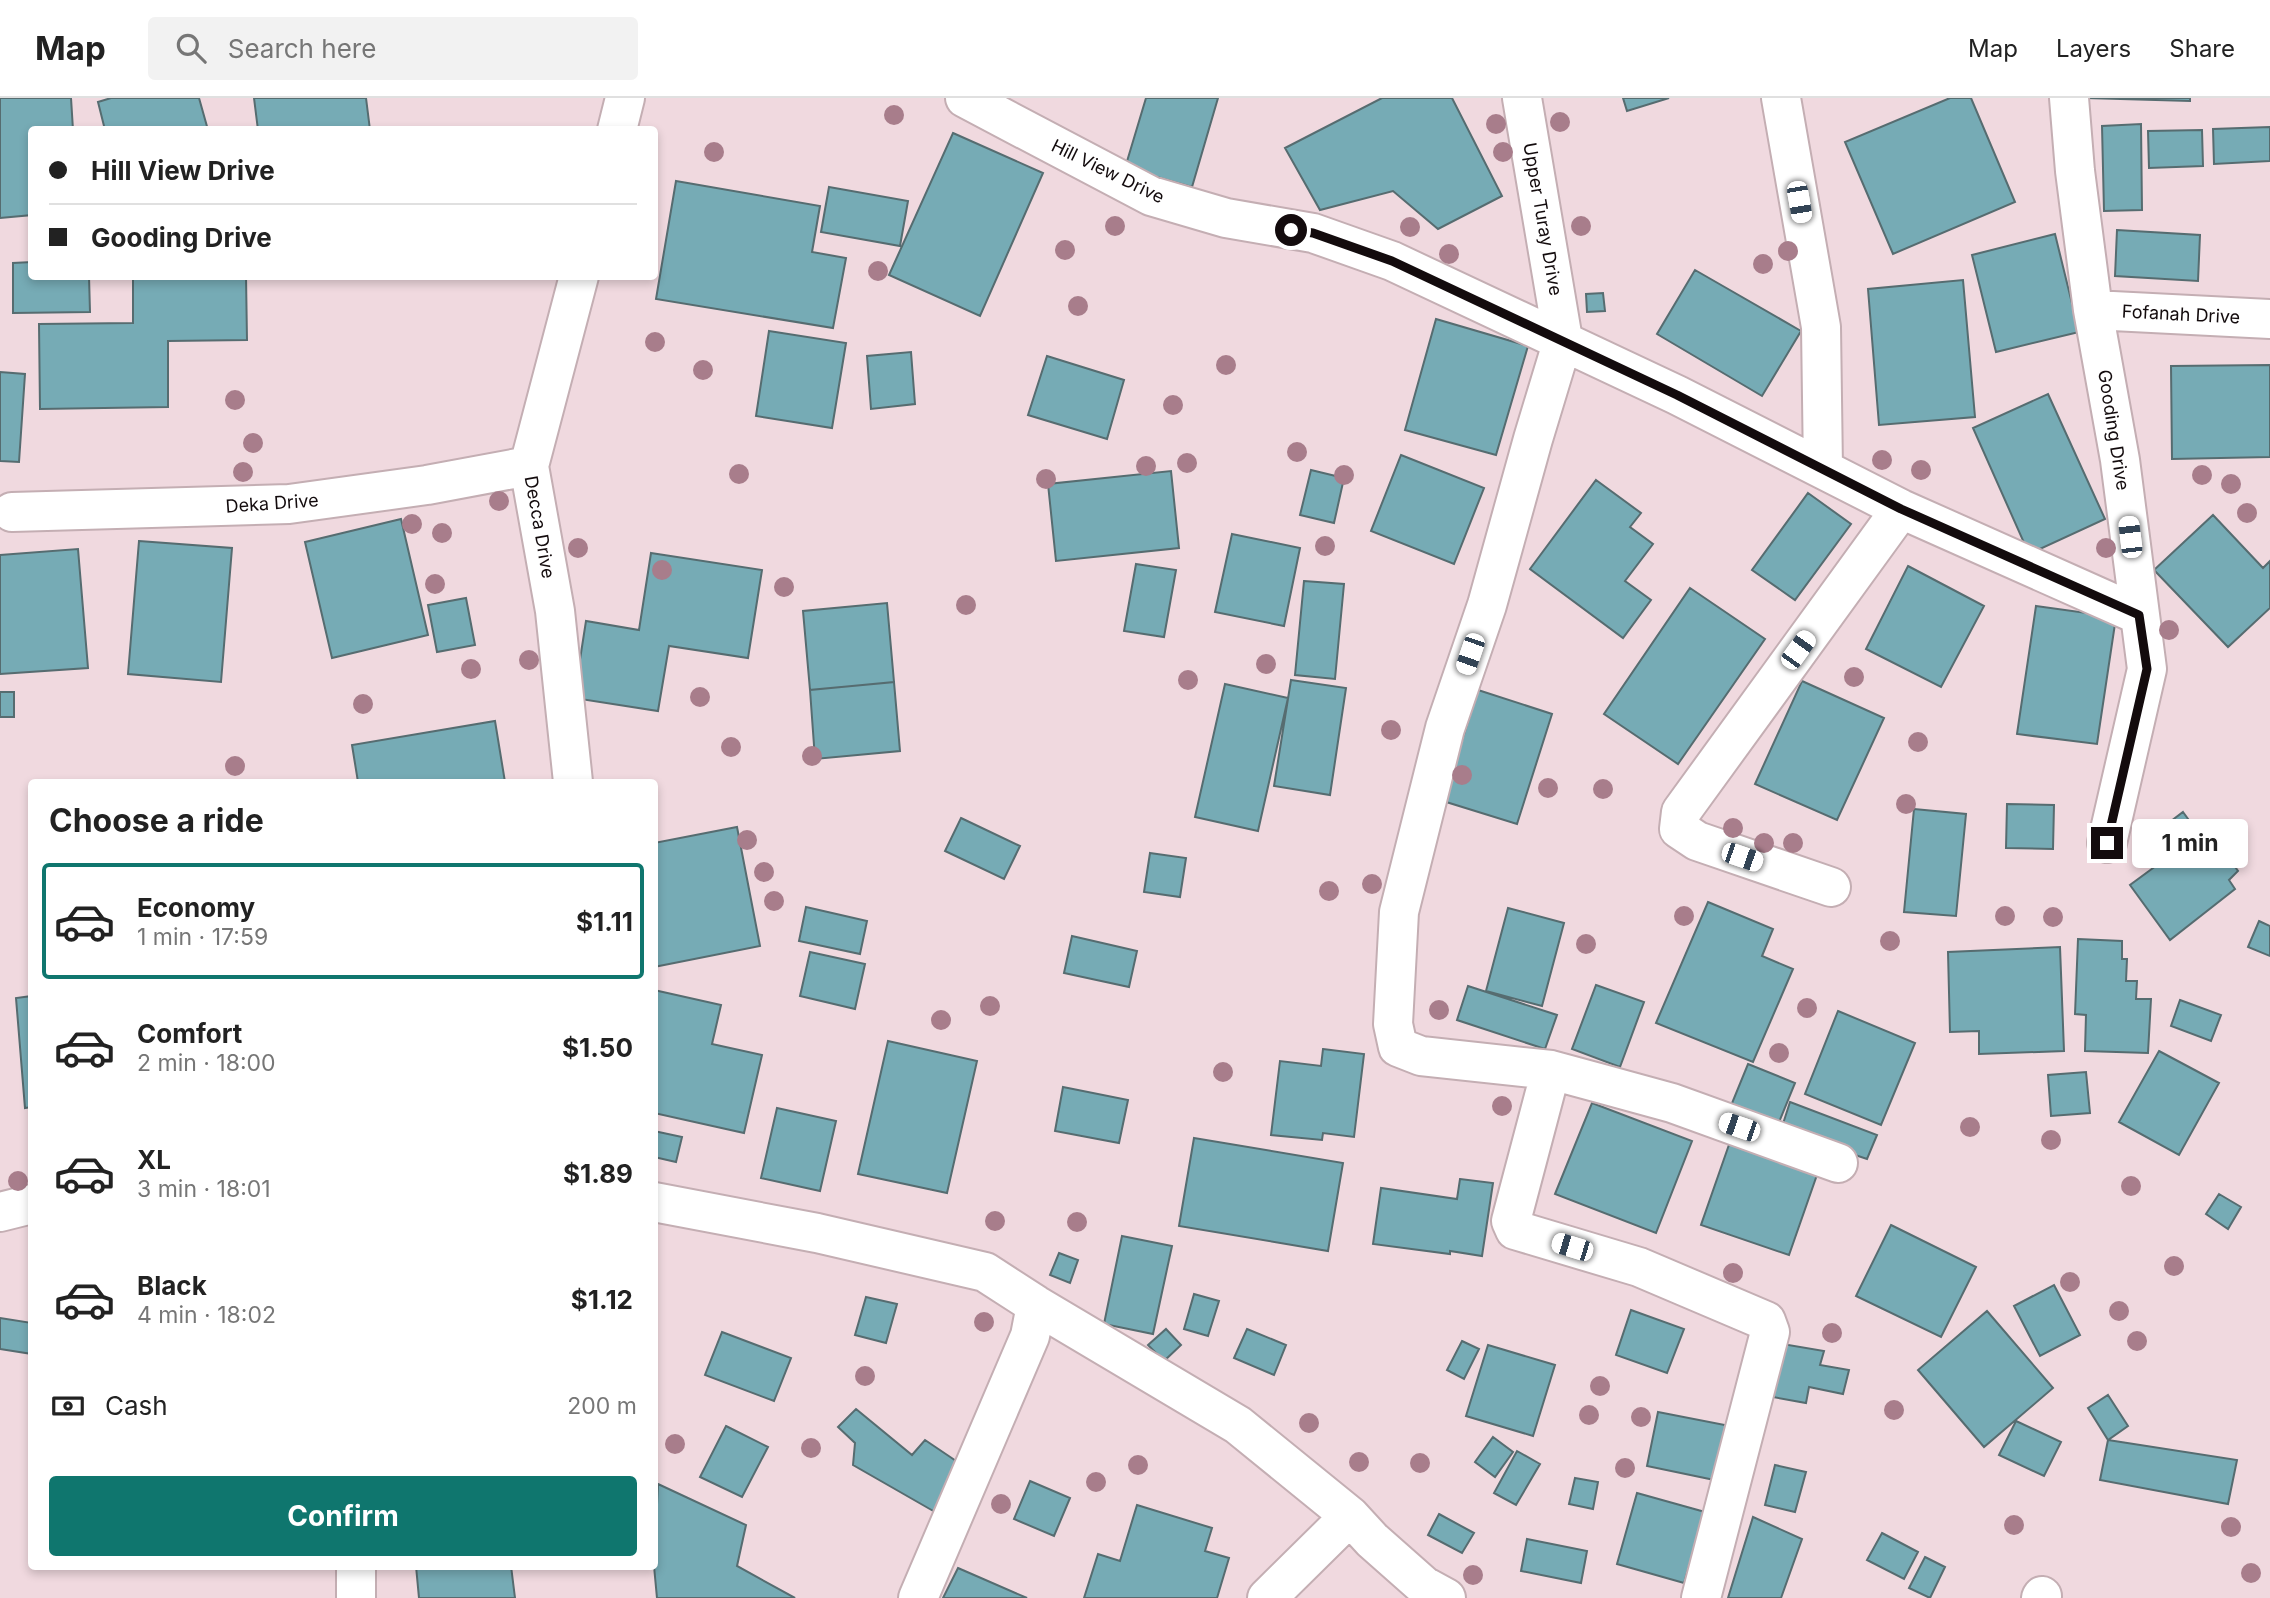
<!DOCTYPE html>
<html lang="en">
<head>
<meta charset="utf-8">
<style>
	:root { --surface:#fff; --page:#f2f2f2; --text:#222; --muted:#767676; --line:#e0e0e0; --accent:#0f766e }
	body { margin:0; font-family:Inter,sans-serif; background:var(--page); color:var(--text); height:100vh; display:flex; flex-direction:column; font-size:26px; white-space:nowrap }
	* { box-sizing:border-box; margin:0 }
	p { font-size:23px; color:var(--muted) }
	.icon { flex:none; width:38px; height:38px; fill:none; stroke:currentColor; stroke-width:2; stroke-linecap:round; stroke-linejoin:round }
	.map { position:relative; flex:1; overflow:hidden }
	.panel { position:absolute; left:28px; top:681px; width:630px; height:791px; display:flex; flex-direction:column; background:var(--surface); border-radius:7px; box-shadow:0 4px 10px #0003 }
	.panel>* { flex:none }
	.guide { position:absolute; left:28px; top:28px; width:630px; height:154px; border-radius:7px; box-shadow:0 4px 10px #0003; display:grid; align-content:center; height:154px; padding:0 21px; background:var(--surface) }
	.end { position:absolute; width:32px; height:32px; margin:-16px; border:9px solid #130b0d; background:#fff; box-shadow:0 0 0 4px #fff }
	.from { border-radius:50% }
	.bubble { position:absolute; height:49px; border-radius:7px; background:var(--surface); box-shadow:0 4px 10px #0003; font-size:23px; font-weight:700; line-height:49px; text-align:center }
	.car { position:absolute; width:21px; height:42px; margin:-21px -10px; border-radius:9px; box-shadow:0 0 5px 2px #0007; background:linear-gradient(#fff 24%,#345 0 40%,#fff 0 76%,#345 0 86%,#fff 0) }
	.guide b { display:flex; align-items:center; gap:24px; height:66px; font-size:26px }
	.guide b+b { border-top:2px solid var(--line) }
	.guide i { width:18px; height:18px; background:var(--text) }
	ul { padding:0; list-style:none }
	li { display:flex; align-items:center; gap:21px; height:116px; margin:0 14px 10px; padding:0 7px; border:4px solid transparent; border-radius:7px }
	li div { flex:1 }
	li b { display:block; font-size:26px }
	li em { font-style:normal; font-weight:700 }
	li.selected { border-color:var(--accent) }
	li>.icon { width:63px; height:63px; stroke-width:1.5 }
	h2 { padding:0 21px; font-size:32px; line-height:84px }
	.pay { display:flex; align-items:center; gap:18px; height:77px; padding:0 21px; font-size:26px }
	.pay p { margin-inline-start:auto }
	.button { display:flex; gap:14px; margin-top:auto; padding:14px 21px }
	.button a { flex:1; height:80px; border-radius:7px; background:var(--accent); color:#fff; font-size:28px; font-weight:700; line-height:80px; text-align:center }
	header { display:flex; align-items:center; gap:42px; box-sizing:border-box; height:98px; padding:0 35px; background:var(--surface); border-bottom:2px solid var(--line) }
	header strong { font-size:33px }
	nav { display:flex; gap:38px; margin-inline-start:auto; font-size:24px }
	.search { width:490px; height:63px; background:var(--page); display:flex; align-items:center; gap:18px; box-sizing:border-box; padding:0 24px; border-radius:7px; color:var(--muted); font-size:26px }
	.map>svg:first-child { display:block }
	.building { fill:#76abb5; stroke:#566c70; stroke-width:2 }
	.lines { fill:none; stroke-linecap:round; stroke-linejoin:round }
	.minor-casing { stroke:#c4aeb3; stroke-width:42 }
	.minor { stroke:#fff; stroke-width:38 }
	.tree { fill:#a87d8b }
	.route { stroke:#130b0d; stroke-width:9 }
	.labels { text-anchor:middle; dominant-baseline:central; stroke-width:7; stroke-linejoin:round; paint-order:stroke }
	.street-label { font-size:18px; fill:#130b0d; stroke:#fff }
</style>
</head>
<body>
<header>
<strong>Map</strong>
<div class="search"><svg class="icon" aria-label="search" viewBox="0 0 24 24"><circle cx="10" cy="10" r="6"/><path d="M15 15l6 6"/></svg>Search here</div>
<nav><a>Map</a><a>Layers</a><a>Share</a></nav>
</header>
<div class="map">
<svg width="2270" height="1500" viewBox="0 0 2270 1500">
	<rect width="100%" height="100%" fill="#f0d9df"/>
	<path class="building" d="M0,0H71L73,32H32V117L0,120Z
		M111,0H199L208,32H105L98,4Z
		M254,0H366L370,32H258Z
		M1146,0H1218L1192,89L1125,70Z
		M1382,0H1452L1502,98L1438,131L1393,93L1320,112L1285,50Z
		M1623,0H1669L1627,13Z
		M1950,0H1971L2015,104L1893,156L1845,44Z
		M2085,0H2190V3Z
		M2141,26L2142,112L2104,113L2102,28Z
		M2270,29V63L2214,66L2213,31Z
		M2202,32L2203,68L2149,70L2148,33Z
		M953,35L1043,75L980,218L889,177Z
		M676,83L820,108L812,154L846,160L833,230L656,201Z
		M829,89L908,103L900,148L821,134Z
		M2117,132L2200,137L2198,183L2115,178Z
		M2055,136L2079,234L1996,254L1972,157Z
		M32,164V178H89L90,214L13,215V165Z
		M1695,172L1801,233L1762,298L1657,236Z
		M133,178H246L247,242L168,243V309L40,311L39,226L133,225Z
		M1963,182L1975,319L1879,327L1868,191Z
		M1603,195L1605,213L1587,214L1586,196Z
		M1436,221L1528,248L1496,357L1405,332Z
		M769,233L846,245L832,330L756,318Z
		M911,254L915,306L871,311L867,258Z
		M1047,258L1124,282L1107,341L1028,317Z
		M2270,267V359L2172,361L2171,268Z
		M0,274L25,276L19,364L0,363Z
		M2048,296L2105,421L2029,456L1973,330Z
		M1401,357L1484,390L1454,466L1371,433Z
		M1311,372L1344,380L1334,425L1300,417Z
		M1171,373L1179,450L1056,463L1048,386Z
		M1596,382L1641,415L1630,429L1653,446L1625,483L1651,502L1623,540L1530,471Z
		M1808,395L1851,426L1795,502L1752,472Z
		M2213,417L2263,470L2270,463V510L2228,549L2154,472Z
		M401,421L428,537L332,560L305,444Z
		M1232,436L1300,450L1284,528L1215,514Z
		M139,443L232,450L221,584L128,576Z
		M78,451L88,570L0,576V457Z
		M651,455L762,472L748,560L669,548L658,613L574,600L586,523L639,532Z
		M1136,466L1176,472L1164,539L1124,533Z
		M1908,468L1984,508L1941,589L1866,551Z
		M1304,483L1344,486L1335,581L1295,577Z
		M1690,490L1765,541L1678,666L1604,616Z
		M466,500L475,547L437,554L428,507Z
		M887,505L894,584L810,592L803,513Z
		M2036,508L2116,519L2097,646L2017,636Z
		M1291,582L1346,590L1330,697L1274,688Z
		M1802,583L1884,620L1837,722L1755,686Z
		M894,584L900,653L815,661L810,592Z
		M1225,586L1288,600L1258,733L1195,719Z
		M1478,592L1552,616L1517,726L1443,703Z
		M0,594H14V619H0Z
		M495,623L505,684H358L352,647Z
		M2007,706L2054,707L2053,751L2006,750Z
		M1914,711L1966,716L1956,818L1904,814Z
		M2183,714L2199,736L2206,729L2238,773L2229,782L2235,791L2170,842L2130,787L2168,759L2154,736Z
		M961,720L1020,748L1004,781L945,753Z
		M737,729L760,848L654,869V745Z
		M1150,755L1186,760L1180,799L1144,794Z
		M1708,804L1773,831L1762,858L1793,871L1753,964L1656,925Z
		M806,809L867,823L860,856L799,843Z
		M1508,810L1564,825L1542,908L1486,893Z
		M2259,823L2270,828V858L2248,849Z
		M1072,838L1137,853L1129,889L1064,875Z
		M2078,841L2122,843V861H2127L2126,883H2137L2136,901H2151L2148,955L2085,953L2086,917L2075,916Z
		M2060,849L2064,953L1979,956V933L1950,934L1948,854Z
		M810,854L865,866L855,911L800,898Z
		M1596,887L1644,904L1620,969L1572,951Z
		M1468,888L1557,917L1545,951L1457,922Z
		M654,892L721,907L712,946L762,957L744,1035L654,1015Z
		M32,898V1009L25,1010L16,900Z
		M2180,902L2221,917L2211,943L2171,928Z
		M1838,913L1915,945L1881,1027L1805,996Z
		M888,943L977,963L947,1095L858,1076Z
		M1323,951L1364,956L1354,1039L1323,1035L1322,1042L1271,1037L1280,963L1321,968Z
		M2159,953L2219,985L2179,1057L2119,1024Z
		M1748,966L1795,985L1775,1034L1728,1015Z
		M2086,974L2090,1015L2051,1018L2048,977Z
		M1063,989L1128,1002L1119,1045L1055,1033Z
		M1790,1004L1877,1037L1867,1061L1781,1032Z
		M1592,1005L1692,1043L1656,1135L1555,1096Z
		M777,1010L836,1023L820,1093L761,1080Z
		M654,1033L682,1039L676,1064L654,1059Z
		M1194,1040L1343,1065L1328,1153L1179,1128Z
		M1731,1041L1819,1071L1789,1157L1701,1127Z
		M1460,1081L1493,1085L1482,1158L1450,1153V1156L1373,1146L1381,1090L1457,1101Z
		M2219,1096L2241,1109L2228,1131L2206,1116Z
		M1891,1127L1976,1169L1941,1239L1856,1198Z
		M1122,1138L1172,1148L1153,1236L1104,1226Z
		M1059,1155L1078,1162L1070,1185L1050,1177Z
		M2054,1187L2080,1237L2040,1258L2014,1208Z
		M1194,1196L1219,1203L1208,1238L1184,1231Z
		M866,1199L897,1206L886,1245L855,1237Z
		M1631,1212L1684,1231L1667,1275L1616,1257Z
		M1987,1213L2053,1290L1984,1349L1918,1272Z
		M0,1220L32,1225V1256L0,1251Z
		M1166,1231L1181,1247L1164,1263L1148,1247Z
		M1247,1231L1286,1247L1274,1277L1234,1260Z
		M722,1234L791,1260L774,1303L705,1277Z
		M1462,1243L1479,1251L1464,1281L1447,1272Z
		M1777,1245L1824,1253L1820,1267L1849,1272L1843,1296L1809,1289L1806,1305L1767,1298Z
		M1488,1247L1555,1267L1533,1338L1466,1318Z
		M2108,1297L2128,1328L2108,1342L2088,1310Z
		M856,1311L912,1357L925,1342L968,1371L942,1418L853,1367L855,1345L838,1329Z
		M1658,1314L1735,1329L1724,1384L1647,1368Z
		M2016,1323L2061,1344L2044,1378L1999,1357Z
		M726,1328L768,1349L742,1399L700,1379Z
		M1493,1339L1513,1354L1495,1379L1475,1364Z
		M2108,1342L2237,1362L2228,1406L2100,1382Z
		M1517,1353L1540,1366L1516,1407L1494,1395Z
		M1775,1367L1806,1374L1795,1414L1765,1407Z
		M1575,1380L1598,1384L1593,1411L1569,1406Z
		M1030,1383L1070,1400L1054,1438L1014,1421Z
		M658,1386L746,1427L737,1468L795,1500H657L654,1468Z
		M1637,1395L1705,1414L1684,1485L1617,1466Z
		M1137,1407L1212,1430L1205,1453L1229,1460L1217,1500H1084L1098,1456L1120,1463Z
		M1439,1416L1474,1435L1462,1455L1428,1437Z
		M1753,1419L1802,1441L1781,1500H1728Z
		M1882,1435L1918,1454L1904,1481L1867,1462Z
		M1527,1441L1587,1453L1581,1485L1521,1473Z
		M1925,1459L1945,1469L1930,1500L1909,1490Z
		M416,1468H511L515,1500H419Z
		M958,1470L1027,1500H943Z"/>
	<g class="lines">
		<g class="minor-casing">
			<path id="minor" d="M965,0L1151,98L1226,120L1313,135L1392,163L1677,297L1901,411L2139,517
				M1522,0L1563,242L1533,341L1487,507L1445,630L1399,814L1393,926L1398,949L1421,958L1551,972L1599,985L1672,1005L1838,1065
				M1781,0L1821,229L1823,371
				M2069,0L2075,73L2093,212L2120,362L2147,571L2107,745
				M617,32L625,0
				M2093,212L2270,221
				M12,414L289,406L427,387L529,368
				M573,684L555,513L529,368L579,178
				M1831,789L1697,743L1679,731L1681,714L1901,411
				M1551,972L1511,1123L1515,1132L1639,1169L1766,1223L1770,1234L1701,1500
				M654,1104L817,1135L985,1174L1036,1207L1238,1327L1350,1418L1372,1442L1424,1488L1446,1500
				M0,1114L32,1106
				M356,1500V1468
				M918,1500L1030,1238L1036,1207
				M1267,1500L1350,1418
				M2041,1500L2042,1498"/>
		</g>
		<use href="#minor" class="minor"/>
	</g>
	<g class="tree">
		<circle cx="894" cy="17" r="10"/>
		<circle cx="1560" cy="24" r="10"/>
		<circle cx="1496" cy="26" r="10"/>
		<circle cx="714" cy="54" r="10"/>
		<circle cx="1503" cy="54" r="10"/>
		<circle cx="1115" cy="128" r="10"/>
		<circle cx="1581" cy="128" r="10"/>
		<circle cx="1410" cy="129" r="10"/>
		<circle cx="1065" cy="152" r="10"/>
		<circle cx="1788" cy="153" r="10"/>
		<circle cx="1449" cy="156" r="10"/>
		<circle cx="1763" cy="166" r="10"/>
		<circle cx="878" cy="173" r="10"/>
		<circle cx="1078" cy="208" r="10"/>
		<circle cx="655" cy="244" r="10"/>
		<circle cx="1226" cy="267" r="10"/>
		<circle cx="703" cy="272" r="10"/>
		<circle cx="235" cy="302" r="10"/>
		<circle cx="1173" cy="307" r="10"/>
		<circle cx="253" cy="345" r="10"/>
		<circle cx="1297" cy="354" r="10"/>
		<circle cx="1882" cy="362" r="10"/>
		<circle cx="1187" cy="365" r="10"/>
		<circle cx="1146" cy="368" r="10"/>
		<circle cx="1921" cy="372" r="10"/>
		<circle cx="243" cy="374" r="10"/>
		<circle cx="739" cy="376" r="10"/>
		<circle cx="1344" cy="377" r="10"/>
		<circle cx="2202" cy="377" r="10"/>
		<circle cx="1046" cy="381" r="10"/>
		<circle cx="2231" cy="386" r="10"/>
		<circle cx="499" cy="403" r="10"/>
		<circle cx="2247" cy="415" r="10"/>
		<circle cx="412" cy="426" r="10"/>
		<circle cx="442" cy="435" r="10"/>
		<circle cx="1325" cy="448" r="10"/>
		<circle cx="578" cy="450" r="10"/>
		<circle cx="2106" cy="450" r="10"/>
		<circle cx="662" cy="472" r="10"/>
		<circle cx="435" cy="486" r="10"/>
		<circle cx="784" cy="489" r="10"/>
		<circle cx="966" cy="507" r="10"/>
		<circle cx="2169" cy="532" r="10"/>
		<circle cx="529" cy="562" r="10"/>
		<circle cx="1266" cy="566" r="10"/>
		<circle cx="471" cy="571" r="10"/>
		<circle cx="1854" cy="579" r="10"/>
		<circle cx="1188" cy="582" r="10"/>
		<circle cx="700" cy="599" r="10"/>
		<circle cx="363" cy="606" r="10"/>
		<circle cx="1391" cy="632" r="10"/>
		<circle cx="1918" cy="644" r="10"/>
		<circle cx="731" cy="649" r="10"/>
		<circle cx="812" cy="658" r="10"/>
		<circle cx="235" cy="668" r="10"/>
		<circle cx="1462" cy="677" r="10"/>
		<circle cx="1548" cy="690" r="10"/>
		<circle cx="1603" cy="691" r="10"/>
		<circle cx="1906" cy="706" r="10"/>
		<circle cx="1733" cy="730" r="10"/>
		<circle cx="747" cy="742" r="10"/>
		<circle cx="1764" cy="745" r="10"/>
		<circle cx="1793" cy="745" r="10"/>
		<circle cx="764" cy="774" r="10"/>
		<circle cx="1372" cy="786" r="10"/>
		<circle cx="1329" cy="793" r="10"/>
		<circle cx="774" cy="803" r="10"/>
		<circle cx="1684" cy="818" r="10"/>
		<circle cx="2005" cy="818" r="10"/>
		<circle cx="2053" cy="819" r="10"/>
		<circle cx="1890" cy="843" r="10"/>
		<circle cx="1586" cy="846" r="10"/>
		<circle cx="990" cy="908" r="10"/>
		<circle cx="1807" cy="910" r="10"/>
		<circle cx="1439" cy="912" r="10"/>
		<circle cx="941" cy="922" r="10"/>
		<circle cx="1779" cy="955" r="10"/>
		<circle cx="1223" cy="974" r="10"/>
		<circle cx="1502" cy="1008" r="10"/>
		<circle cx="1970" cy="1029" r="10"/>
		<circle cx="2051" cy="1042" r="10"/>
		<circle cx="18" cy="1083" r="10"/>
		<circle cx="2131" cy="1088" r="10"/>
		<circle cx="995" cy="1123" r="10"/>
		<circle cx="1077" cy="1124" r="10"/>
		<circle cx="2174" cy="1168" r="10"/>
		<circle cx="1733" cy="1175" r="10"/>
		<circle cx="2070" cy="1184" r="10"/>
		<circle cx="2119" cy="1213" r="10"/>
		<circle cx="984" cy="1224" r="10"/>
		<circle cx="1832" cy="1235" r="10"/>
		<circle cx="2137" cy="1243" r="10"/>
		<circle cx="865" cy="1278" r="10"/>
		<circle cx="1600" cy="1288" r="10"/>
		<circle cx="1894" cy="1312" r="10"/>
		<circle cx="1589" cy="1317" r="10"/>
		<circle cx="1641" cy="1319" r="10"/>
		<circle cx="1309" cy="1325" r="10"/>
		<circle cx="675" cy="1346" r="10"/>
		<circle cx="811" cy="1350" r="10"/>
		<circle cx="1359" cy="1364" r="10"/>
		<circle cx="1420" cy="1365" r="10"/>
		<circle cx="1138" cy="1367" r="10"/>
		<circle cx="1625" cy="1370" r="10"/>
		<circle cx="1096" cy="1384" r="10"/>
		<circle cx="1001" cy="1406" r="10"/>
		<circle cx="2014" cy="1427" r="10"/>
		<circle cx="2231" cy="1429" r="10"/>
		<circle cx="2251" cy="1475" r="10"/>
		<circle cx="1473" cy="1477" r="10"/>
	</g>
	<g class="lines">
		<path class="route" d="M1291,132L1313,135L1392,163L1677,297L1901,411L2139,517L2147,571L2107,745"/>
	</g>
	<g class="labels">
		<g class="street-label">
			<text transform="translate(1108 73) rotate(26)">Hill View Drive</text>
			<text transform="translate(1543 121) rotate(80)">Upper Turay Drive</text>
			<text transform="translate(2181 216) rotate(3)">Fofanah Drive</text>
			<text transform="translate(2114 332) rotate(81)">Gooding Drive</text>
			<text transform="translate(272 405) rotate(-4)">Deka Drive</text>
			<text transform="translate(540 429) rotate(80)">Decca Drive</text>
		</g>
	</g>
</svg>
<i class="end from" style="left:1291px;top:132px"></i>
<i class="end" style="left:2107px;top:745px"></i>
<div class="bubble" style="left:2132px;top:721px;width:116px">1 min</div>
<i class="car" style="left:1799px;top:104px;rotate:170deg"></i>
<i class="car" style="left:2130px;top:439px;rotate:353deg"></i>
<i class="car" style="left:1798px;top:552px;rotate:36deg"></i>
<i class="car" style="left:1470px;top:556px;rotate:199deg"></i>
<i class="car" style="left:1742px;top:759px;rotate:109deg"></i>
<i class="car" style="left:1739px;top:1029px;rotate:289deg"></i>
<i class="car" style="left:1572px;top:1149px;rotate:287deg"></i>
<div class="guide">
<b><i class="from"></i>Hill View Drive</b>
<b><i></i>Gooding Drive</b>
</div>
<section class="panel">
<h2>Choose a ride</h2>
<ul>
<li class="selected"><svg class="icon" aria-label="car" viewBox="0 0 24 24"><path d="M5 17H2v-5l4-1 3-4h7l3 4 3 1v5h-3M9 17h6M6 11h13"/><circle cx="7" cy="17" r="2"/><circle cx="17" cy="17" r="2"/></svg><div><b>Economy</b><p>1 min · 17:59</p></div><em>$1.11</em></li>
<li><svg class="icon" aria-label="car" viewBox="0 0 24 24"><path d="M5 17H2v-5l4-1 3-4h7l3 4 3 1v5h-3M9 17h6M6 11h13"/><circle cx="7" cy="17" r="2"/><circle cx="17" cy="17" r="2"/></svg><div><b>Comfort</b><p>2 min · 18:00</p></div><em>$1.50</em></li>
<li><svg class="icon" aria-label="car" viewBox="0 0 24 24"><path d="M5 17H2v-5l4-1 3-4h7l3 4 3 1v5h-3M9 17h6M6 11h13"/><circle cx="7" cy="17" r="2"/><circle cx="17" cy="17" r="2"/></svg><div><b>XL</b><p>3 min · 18:01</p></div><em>$1.89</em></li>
<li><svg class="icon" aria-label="car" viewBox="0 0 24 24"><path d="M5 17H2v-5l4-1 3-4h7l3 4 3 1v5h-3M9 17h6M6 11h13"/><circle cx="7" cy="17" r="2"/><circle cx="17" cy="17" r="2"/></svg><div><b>Black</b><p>4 min · 18:02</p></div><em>$1.12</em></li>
</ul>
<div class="pay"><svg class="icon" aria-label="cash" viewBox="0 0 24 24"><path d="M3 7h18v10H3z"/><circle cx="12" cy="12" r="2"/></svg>Cash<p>200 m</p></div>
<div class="button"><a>Confirm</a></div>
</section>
</div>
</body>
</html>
